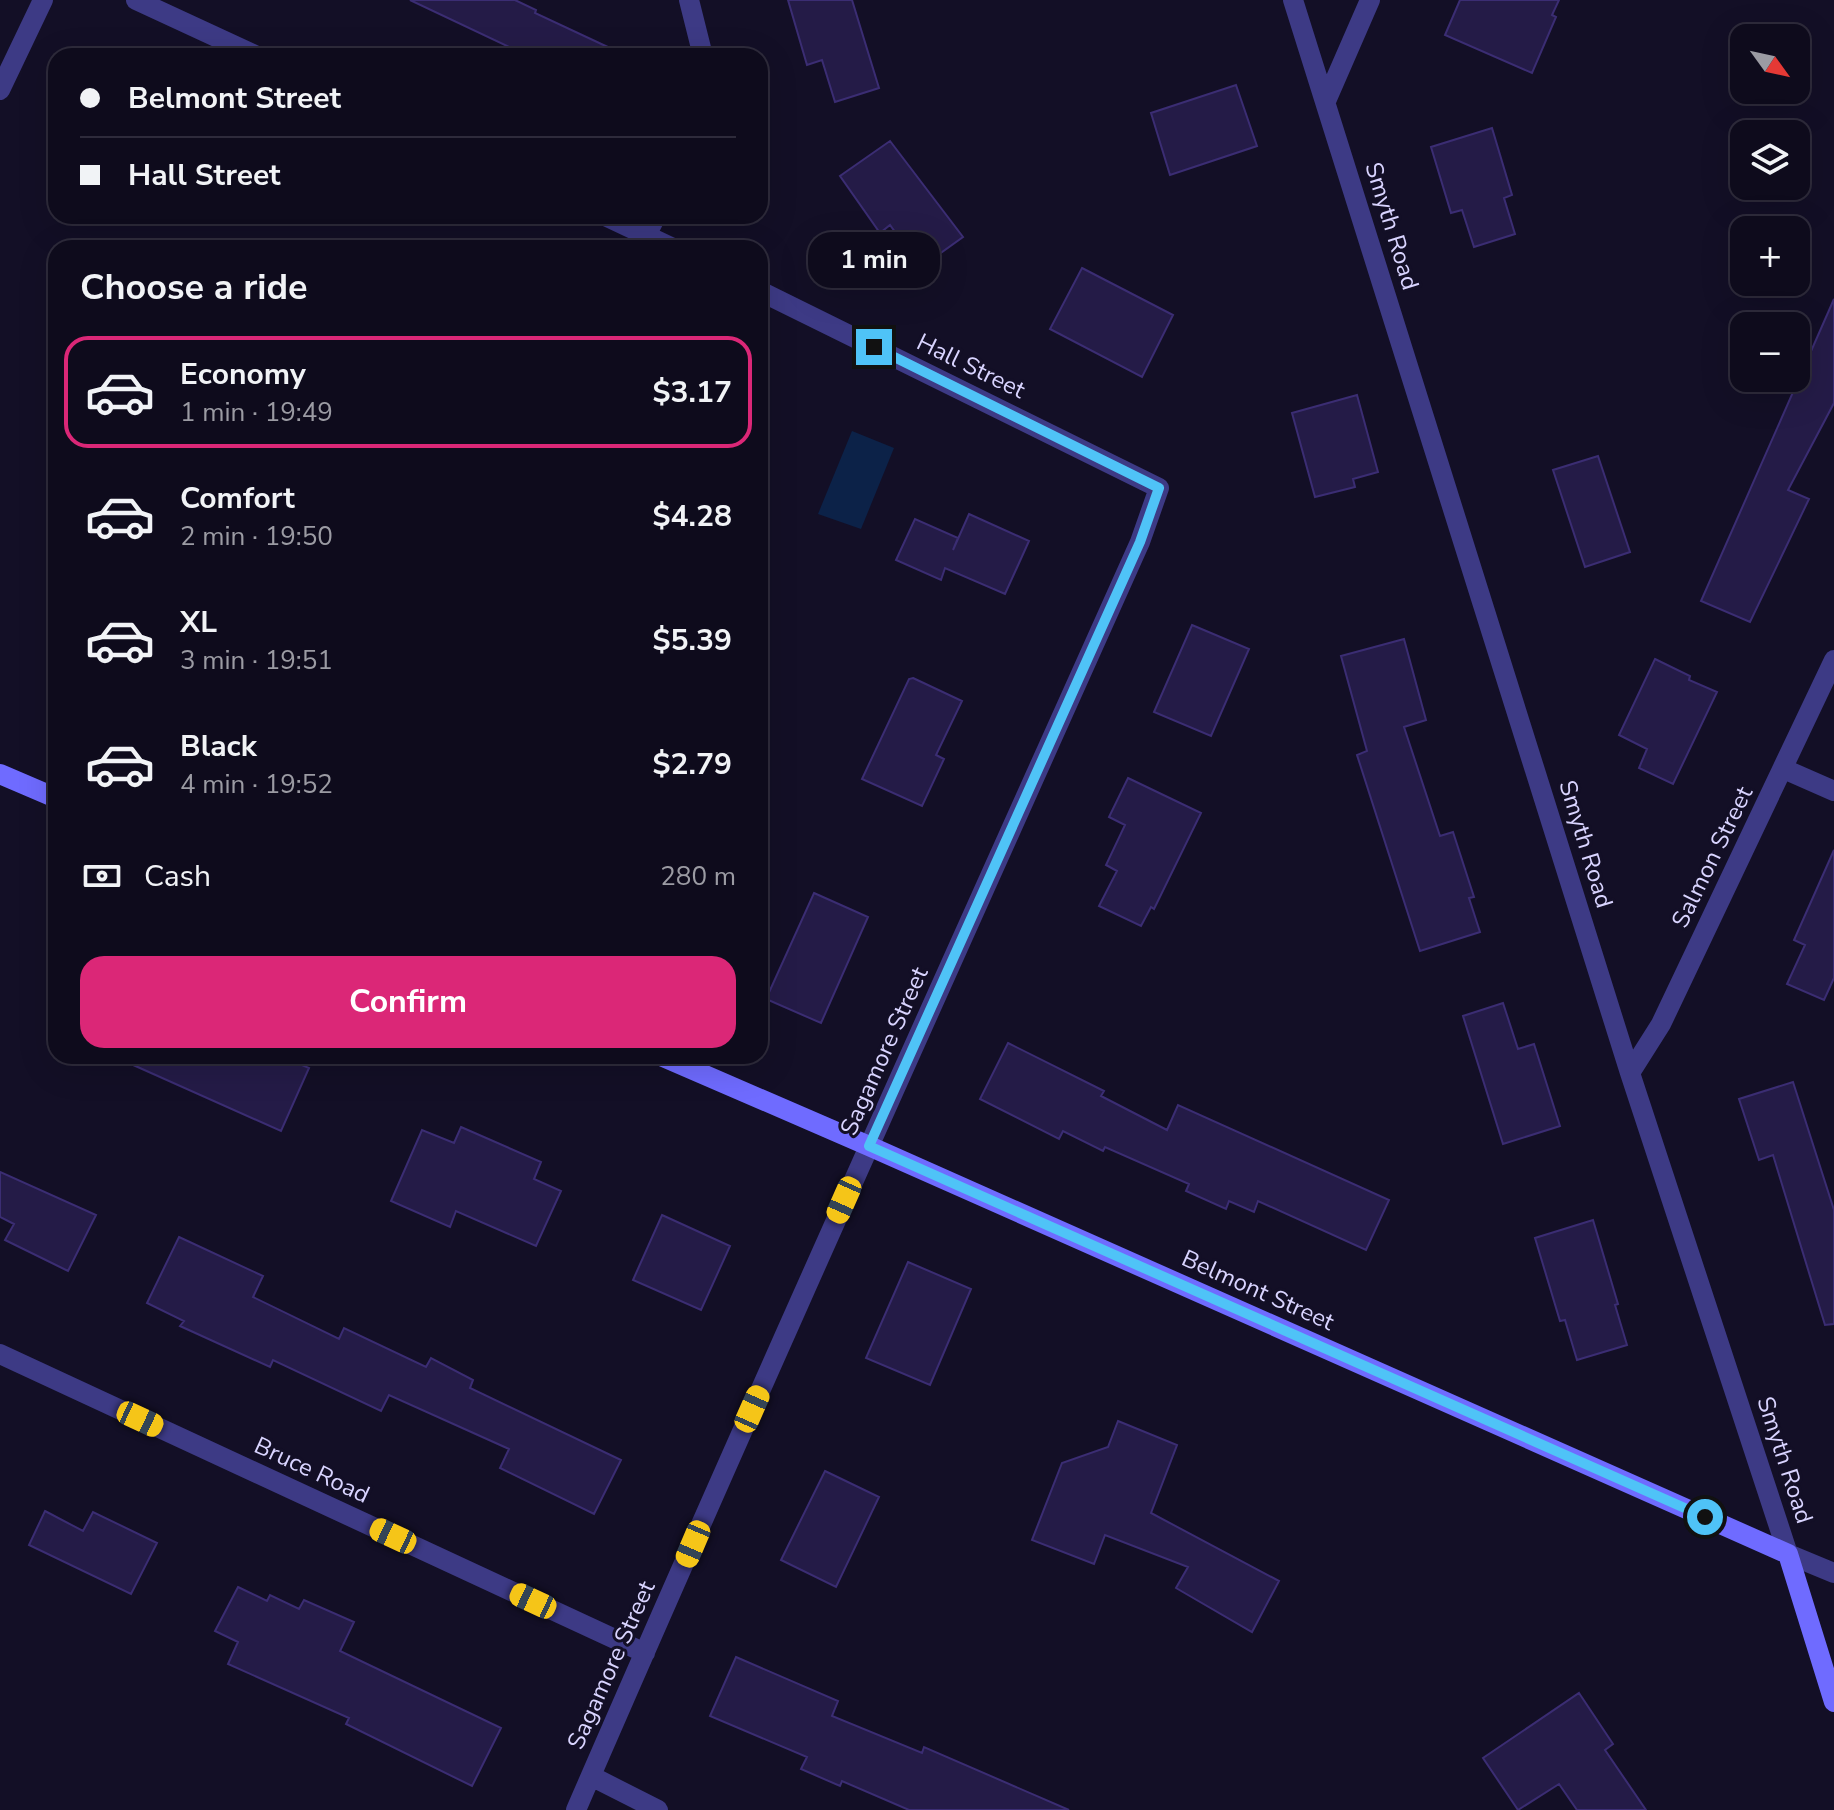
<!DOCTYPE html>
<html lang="en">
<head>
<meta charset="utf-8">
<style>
	:root { --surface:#0e0b1c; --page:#171425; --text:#f1f3f6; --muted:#9b9ba3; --line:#2e2b3b; --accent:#db2777 }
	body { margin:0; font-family:"Nunito Sans",sans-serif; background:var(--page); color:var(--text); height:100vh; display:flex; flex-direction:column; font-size:30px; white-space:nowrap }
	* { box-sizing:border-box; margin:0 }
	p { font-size:26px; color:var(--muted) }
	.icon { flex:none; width:44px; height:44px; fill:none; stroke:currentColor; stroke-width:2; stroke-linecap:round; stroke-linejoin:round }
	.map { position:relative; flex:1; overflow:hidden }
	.panel { position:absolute; left:48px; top:240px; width:720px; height:824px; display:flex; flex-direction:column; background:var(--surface); border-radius:24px; box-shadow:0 8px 32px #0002,0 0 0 2px var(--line) }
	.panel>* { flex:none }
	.guide { position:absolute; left:48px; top:48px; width:720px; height:176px; border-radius:24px; box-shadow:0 8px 32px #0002,0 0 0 2px var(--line); display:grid; align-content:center; height:176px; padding:0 32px; background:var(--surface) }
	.needle { width:52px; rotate:123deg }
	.tools { position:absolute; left:1730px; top:24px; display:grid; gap:16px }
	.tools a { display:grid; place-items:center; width:80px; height:80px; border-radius:16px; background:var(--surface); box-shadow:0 8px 32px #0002,0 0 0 2px var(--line); font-size:40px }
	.end { position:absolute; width:36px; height:36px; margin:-18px; border:10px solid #4fc3f7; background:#111; box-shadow:0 0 0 4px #111 }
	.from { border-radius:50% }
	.bubble { position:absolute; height:56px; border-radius:24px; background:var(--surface); box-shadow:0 8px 32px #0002,0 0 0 2px var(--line); font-size:26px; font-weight:700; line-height:56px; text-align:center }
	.car { position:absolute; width:24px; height:48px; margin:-24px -12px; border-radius:10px; box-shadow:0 0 6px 2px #0007; background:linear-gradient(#f5c518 24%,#345 0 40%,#f5c518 0 76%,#345 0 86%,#f5c518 0) }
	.guide b { display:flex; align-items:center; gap:28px; height:76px; font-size:30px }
	.guide b+b { border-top:2px solid var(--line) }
	.guide i { width:20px; height:20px; background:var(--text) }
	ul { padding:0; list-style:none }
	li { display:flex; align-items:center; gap:24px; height:112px; margin:0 16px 12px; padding:0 16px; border:4px solid transparent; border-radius:24px }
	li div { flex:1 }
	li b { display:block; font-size:30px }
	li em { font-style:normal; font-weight:700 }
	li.active { border-color:var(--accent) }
	li>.icon { width:72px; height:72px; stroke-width:1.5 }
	h2 { padding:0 32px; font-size:36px; line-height:96px }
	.pay { display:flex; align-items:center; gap:20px; height:88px; padding:0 32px; font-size:30px }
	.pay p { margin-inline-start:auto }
	.action { display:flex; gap:16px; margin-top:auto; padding:16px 32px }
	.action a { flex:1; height:92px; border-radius:24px; background:var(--accent); color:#fff; font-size:32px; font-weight:700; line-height:92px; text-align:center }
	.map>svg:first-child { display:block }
	.water { fill:#0c2248 }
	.building { fill:#241b47; stroke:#3b2d73; stroke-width:2 }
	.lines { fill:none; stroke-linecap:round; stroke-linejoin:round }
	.street { stroke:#3d3a85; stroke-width:20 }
	.secondary { stroke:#6f6bff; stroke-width:20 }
	.route { stroke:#4fc3f7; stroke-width:10 }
	.labels { text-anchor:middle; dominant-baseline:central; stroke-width:6; stroke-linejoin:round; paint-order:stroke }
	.street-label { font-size:24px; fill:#d9d4ff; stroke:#130f26 }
</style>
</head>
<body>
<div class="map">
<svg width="1834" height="1810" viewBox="0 0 1834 1810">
	<rect width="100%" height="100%" fill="#130f26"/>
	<path class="water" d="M852,431L894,448L861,529L818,514Z"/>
	<path class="building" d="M410,0H515L536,10L535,13L627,56H528Z
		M788,0H852L879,88L835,102L822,60L807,65Z
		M1460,0H1559L1552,15L1556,17L1532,73L1445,35Z
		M1236,85L1257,146L1170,175L1151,113Z
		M1492,128L1512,195L1504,198L1515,234L1474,247L1462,210L1451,213L1431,147Z
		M890,141L963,237L924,265L907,240L903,243L890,225L880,233L840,176Z
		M1082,268L1173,315L1142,377L1050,329Z
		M1834,299V403L1788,490L1809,499L1750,622L1701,601Z
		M1357,395L1378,472L1353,479L1355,487L1315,497L1292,413Z
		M1598,456L1630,552L1585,567L1553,470Z
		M969,514L1029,541L1005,594L945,568L941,580L896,560L915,519L958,538L953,550Z
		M1192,625L1249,649L1211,736L1154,712Z
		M1404,639L1426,720L1404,727L1440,836L1453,832L1474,897L1469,898L1480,932L1420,951L1357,755L1367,751L1341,656Z
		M1655,659L1690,676L1689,680L1717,692L1673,784L1639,768L1647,749L1619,735Z
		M913,678L962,701L936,755L944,759L922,806L862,779L909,679Z
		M1128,778L1201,813L1154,909L1151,907L1141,926L1099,906L1117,871L1106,865L1125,825L1109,817Z
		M1834,850V978L1824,1000L1787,984L1805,945L1794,940Z
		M814,893L868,917L821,1023L766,999Z
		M1503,1003L1518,1049L1534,1044L1560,1126L1503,1144L1463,1016Z
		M1008,1043L1104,1091L1101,1096L1167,1130L1178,1105L1389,1200L1366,1250L1258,1201L1254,1212L1229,1201L1226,1209L1186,1191L1189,1184L1105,1147L1103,1151L1063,1131L1059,1139L980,1099Z
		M113,1056H281L309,1068L281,1131Z
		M1793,1082L1834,1210V1324L1825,1325L1773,1155L1759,1160L1739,1099Z
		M461,1127L541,1162L534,1179L561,1191L536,1246L456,1211L450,1227L391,1201L422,1130L454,1143Z
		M0,1172L96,1215L68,1271L5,1240L14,1224L0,1217Z
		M662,1215L730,1246L701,1310L633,1280Z
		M1593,1220L1618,1304L1615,1305L1627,1345L1577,1360L1565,1320L1560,1321L1535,1238Z
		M179,1237L263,1276L253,1297L339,1339L344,1328L426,1367L431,1358L473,1380L470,1388L621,1460L594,1514L500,1468L509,1449L389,1395L381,1411L273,1360L270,1367L180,1326L184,1321L147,1303Z
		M908,1262L971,1289L930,1385L866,1358Z
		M1118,1421L1177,1445L1151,1513L1279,1581L1252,1632L1176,1588L1188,1567L1105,1535L1094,1564L1032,1540L1062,1463L1108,1447Z
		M825,1471L879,1497L836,1587L781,1560Z
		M45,1511L83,1531L93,1512L157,1543L131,1594L29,1545Z
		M238,1587L267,1601L270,1595L299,1609L304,1600L354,1622L340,1651L501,1728L472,1786L346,1724L349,1718L228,1664L238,1642L215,1631Z
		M736,1657L838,1701L832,1716L922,1753L924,1747L1069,1810H909L842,1781L840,1786L801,1769L807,1757L710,1716Z
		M1579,1693L1613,1744L1605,1750L1646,1810H1577L1559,1784L1518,1810L1483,1758Z"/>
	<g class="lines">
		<path class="street" d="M136,0L257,56
			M689,0L703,56
			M1293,0L1630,1073L1788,1554L1834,1573
			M0,90L43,0
			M1326,101L1370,0
			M605,216L673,248
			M640,248L656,216
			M1784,769L1834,791
			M1630,1073L1661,1024L1834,660
			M0,1354L645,1653
			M591,1776L658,1810
			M576,1810C760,1386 951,964 1140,542L1159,488L760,291"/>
		<path class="secondary" d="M0,774L56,798
			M661,1056L869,1146L1788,1554L1834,1702"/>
	</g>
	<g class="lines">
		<path class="route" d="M874,347L1159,488L1140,542L869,1146L1705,1517"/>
	</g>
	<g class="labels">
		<g class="street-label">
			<text transform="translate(1392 226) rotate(73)">Smyth Road</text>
			<text transform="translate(971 366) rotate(26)">Hall Street</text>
			<text transform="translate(1586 844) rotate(73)">Smyth Road</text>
			<text transform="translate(1712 857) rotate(-64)">Salmon Street</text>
			<text transform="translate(884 1051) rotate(-66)">Sagamore Street</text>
			<text transform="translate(1258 1290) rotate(24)">Belmont Street</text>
			<text transform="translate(1785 1460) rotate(72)">Smyth Road</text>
			<text transform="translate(312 1470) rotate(25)">Bruce Road</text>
			<text transform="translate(611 1665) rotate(-66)">Sagamore Street</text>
		</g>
	</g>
</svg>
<div class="tools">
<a><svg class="needle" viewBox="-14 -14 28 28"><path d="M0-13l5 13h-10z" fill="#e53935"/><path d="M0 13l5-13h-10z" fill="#9b9ba3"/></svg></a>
<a><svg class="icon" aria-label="layers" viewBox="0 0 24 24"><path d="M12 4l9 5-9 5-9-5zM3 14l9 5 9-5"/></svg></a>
<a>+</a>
<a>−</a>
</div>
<i class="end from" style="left:1705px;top:1517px"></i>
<i class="end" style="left:874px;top:347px"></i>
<div class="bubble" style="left:808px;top:232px;width:132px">1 min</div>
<i class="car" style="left:844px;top:1200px;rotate:204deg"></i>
<i class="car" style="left:752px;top:1409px;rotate:24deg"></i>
<i class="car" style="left:140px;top:1419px;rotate:115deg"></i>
<i class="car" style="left:393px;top:1536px;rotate:295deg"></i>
<i class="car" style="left:693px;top:1544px;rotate:203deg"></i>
<i class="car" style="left:533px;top:1601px;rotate:295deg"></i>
<div class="guide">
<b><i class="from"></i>Belmont Street</b>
<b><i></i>Hall Street</b>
</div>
<section class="panel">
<h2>Choose a ride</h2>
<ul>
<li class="active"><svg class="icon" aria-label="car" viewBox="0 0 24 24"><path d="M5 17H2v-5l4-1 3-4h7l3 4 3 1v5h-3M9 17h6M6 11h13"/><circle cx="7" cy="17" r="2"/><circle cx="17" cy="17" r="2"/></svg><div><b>Economy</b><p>1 min · 19:49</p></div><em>$3.17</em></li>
<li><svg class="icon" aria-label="car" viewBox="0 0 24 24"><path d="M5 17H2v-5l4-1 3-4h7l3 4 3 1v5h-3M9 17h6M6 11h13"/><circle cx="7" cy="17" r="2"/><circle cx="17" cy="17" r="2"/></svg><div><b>Comfort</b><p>2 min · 19:50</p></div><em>$4.28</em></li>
<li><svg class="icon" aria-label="car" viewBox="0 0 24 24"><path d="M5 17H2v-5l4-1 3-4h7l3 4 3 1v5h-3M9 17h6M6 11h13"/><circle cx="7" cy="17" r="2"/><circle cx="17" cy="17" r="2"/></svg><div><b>XL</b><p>3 min · 19:51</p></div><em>$5.39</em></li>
<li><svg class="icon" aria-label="car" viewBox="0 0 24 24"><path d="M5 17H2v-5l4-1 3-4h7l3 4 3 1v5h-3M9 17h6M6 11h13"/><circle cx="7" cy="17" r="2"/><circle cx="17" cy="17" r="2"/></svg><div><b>Black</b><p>4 min · 19:52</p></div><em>$2.79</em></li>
</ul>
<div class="pay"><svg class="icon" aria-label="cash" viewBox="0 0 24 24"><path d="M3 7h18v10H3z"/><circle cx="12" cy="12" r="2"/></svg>Cash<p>280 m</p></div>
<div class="action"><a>Confirm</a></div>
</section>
</div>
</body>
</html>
